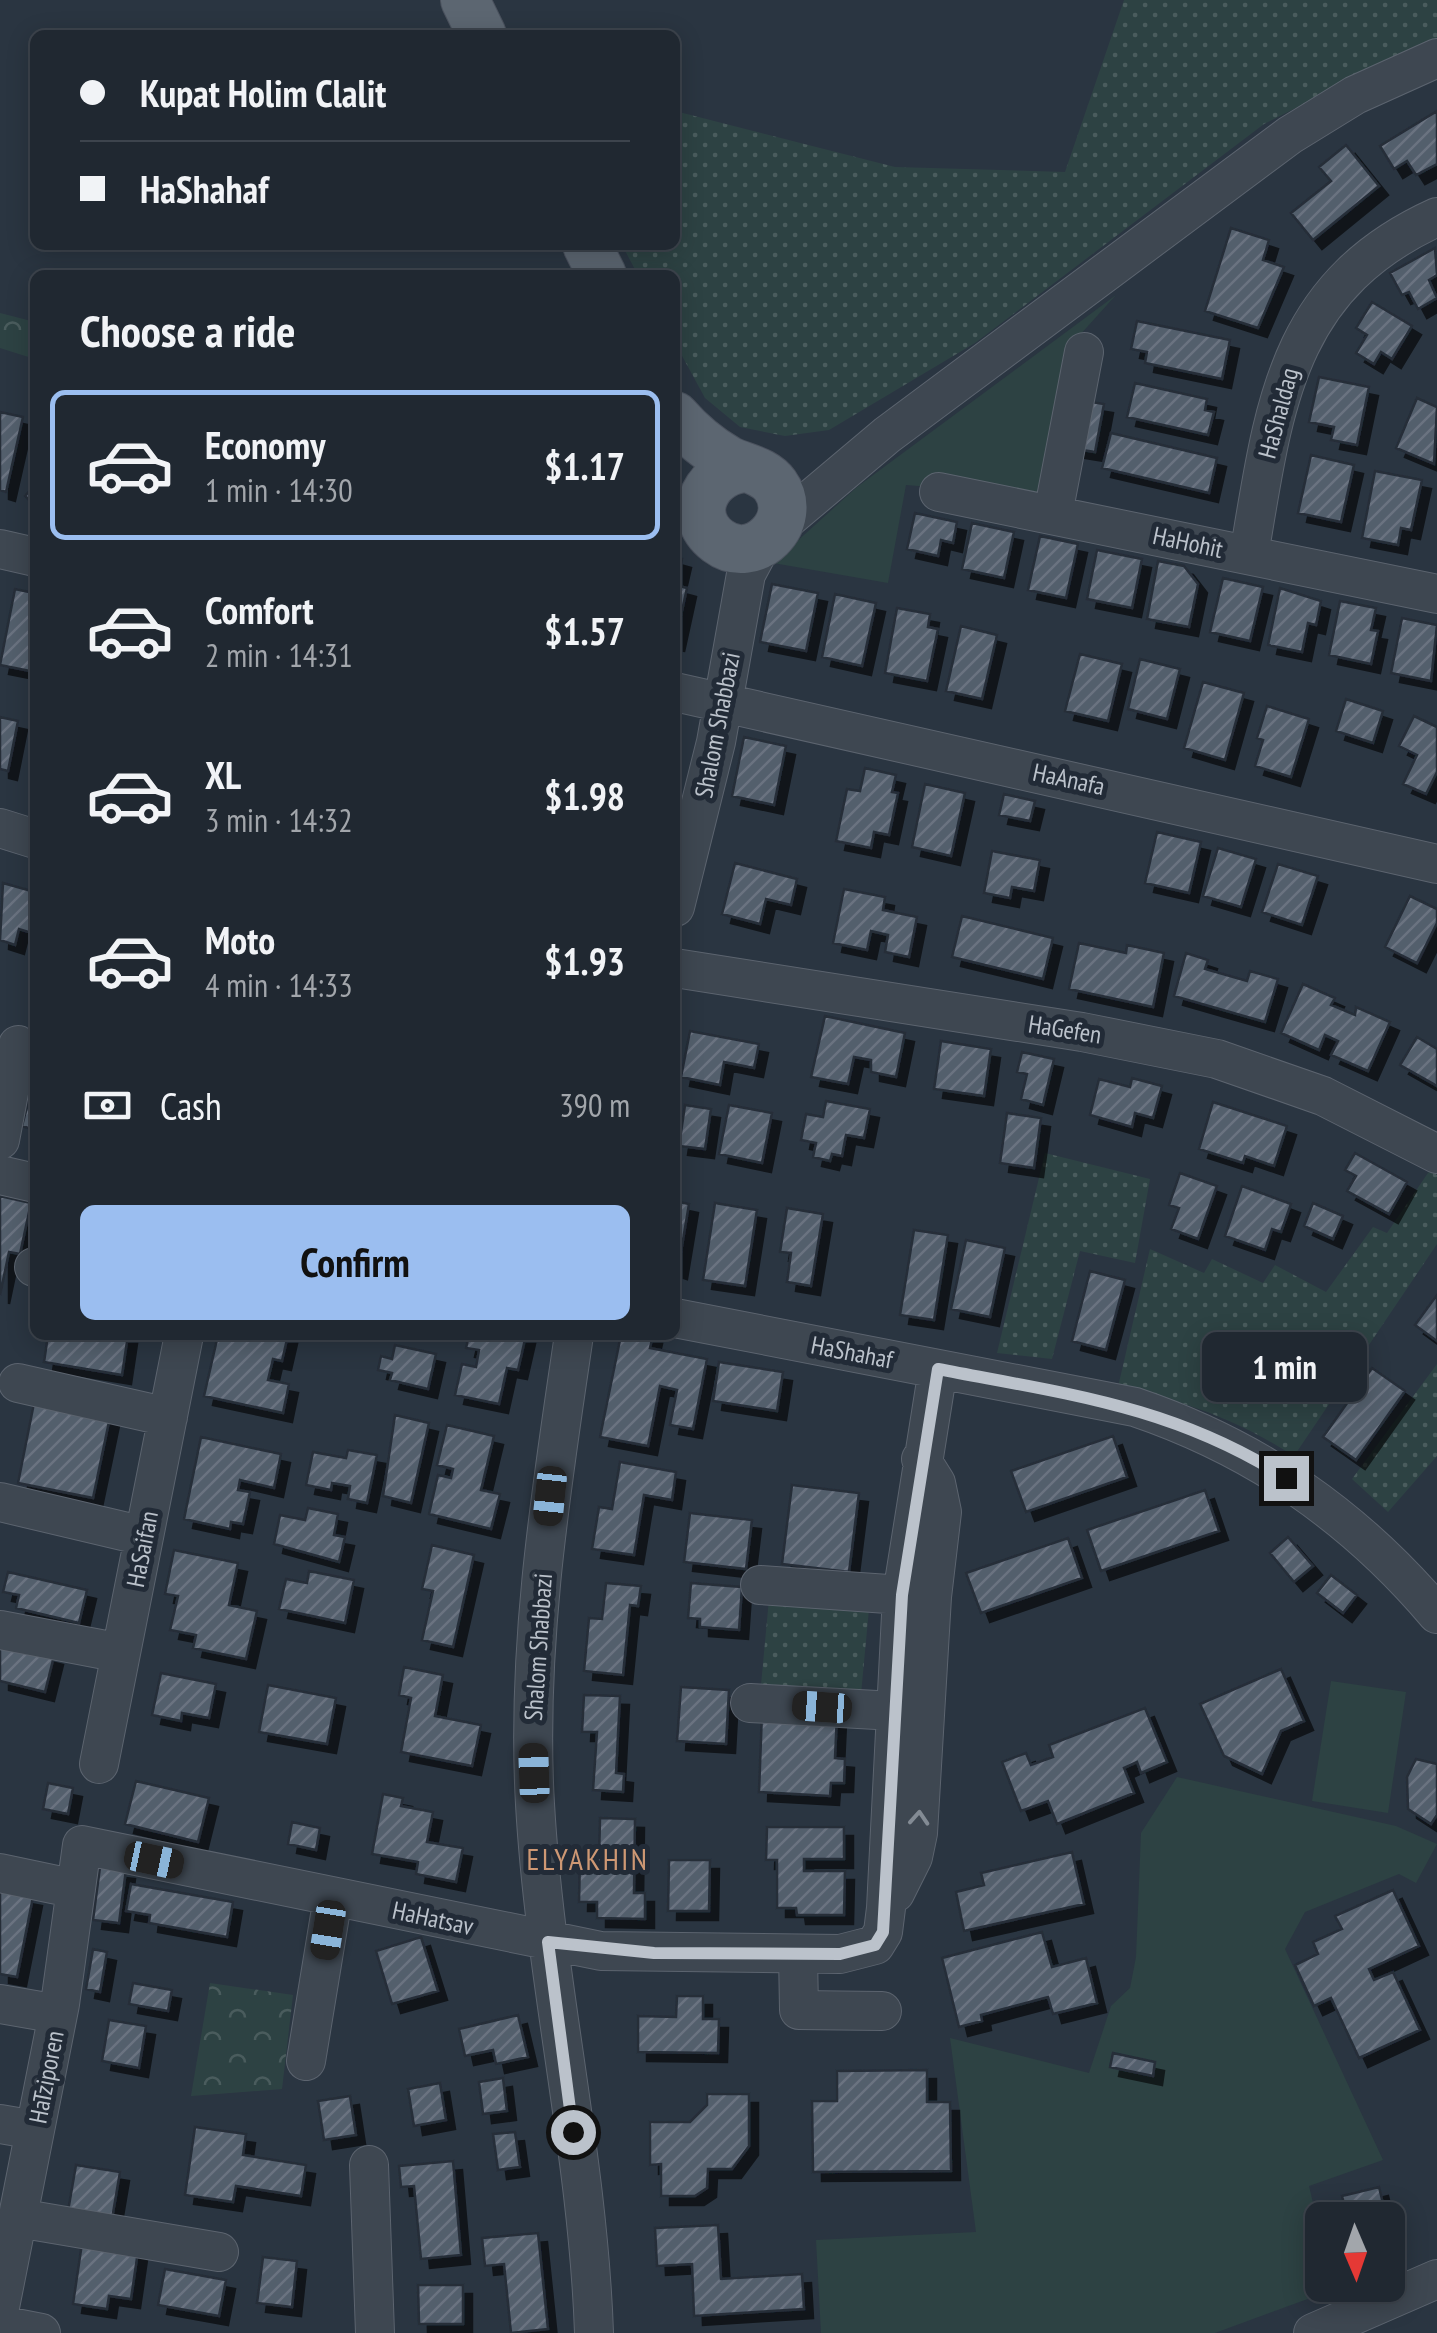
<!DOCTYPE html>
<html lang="en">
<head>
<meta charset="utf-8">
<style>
	:root { --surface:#202831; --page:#283039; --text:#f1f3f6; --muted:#a2a6ab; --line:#3d444d; --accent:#9bbef0 }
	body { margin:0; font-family:"PT Sans Narrow",sans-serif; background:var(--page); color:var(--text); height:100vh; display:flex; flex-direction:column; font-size:38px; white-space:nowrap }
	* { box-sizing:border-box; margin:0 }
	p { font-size:32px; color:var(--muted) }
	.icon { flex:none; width:55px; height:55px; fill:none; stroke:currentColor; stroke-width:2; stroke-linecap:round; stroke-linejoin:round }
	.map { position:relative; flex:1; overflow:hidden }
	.panel { position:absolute; left:30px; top:270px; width:650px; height:1070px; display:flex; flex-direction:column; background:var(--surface); border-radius:15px; box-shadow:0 5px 25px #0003,0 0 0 2px var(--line) }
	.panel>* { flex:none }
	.guide { position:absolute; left:30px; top:30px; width:650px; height:220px; border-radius:15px; box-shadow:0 5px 25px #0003,0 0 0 2px var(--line); display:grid; align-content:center; height:220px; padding:0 50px; background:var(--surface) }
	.needle { width:65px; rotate:178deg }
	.fabs { position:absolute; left:1305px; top:2202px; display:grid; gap:20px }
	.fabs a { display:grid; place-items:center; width:100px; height:100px; border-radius:15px; background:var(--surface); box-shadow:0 5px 25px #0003,0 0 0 2px var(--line); font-size:50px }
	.end { position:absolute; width:45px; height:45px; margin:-22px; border:12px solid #bbc2cb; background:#111; box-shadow:0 0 0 5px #111 }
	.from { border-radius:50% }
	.bubble { position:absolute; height:70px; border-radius:15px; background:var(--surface); box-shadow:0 5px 25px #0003,0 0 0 2px var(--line); font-size:32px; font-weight:700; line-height:70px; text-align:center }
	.car { position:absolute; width:30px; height:60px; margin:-30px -15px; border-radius:12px; box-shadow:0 0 8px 2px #0007; background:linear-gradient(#222 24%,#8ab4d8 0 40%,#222 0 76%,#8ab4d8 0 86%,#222 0) }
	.guide b { display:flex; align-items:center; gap:35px; height:95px; font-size:38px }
	.guide b+b { border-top:2px solid var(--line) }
	.guide i { width:25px; height:25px; background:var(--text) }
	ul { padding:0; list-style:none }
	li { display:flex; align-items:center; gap:30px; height:150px; margin:0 20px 15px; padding:0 30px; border:5px solid transparent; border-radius:15px }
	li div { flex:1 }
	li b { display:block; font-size:38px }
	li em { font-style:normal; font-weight:700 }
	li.selected { border-color:var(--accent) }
	li>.icon { width:90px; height:90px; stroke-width:1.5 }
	h2 { padding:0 50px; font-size:45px; line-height:120px }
	.pay { display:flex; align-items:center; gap:25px; height:110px; padding:0 50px; font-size:38px }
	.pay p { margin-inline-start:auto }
	.action { display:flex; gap:20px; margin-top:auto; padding:20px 50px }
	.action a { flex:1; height:115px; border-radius:15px; background:var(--accent); color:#111; font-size:40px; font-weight:700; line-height:115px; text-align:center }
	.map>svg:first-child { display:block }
	.grass { fill:url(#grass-dots) }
	.forest { fill:url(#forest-crowns) }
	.park { fill:#2d4243 }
	.building { fill:url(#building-hatch); stroke:#252d39; stroke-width:2.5; filter:url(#shadow) }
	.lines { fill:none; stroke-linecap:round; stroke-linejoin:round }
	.minor-casing { stroke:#5c646f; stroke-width:40 }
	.major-casing { stroke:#4b525e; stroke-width:50 }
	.minor { stroke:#3e4751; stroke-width:38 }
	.major { stroke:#5c6671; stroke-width:48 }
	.oneway { stroke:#838b94 }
	.route { stroke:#bbc2cb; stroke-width:12 }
	.labels { text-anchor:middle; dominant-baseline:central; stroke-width:10; stroke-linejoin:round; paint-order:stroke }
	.street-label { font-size:25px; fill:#bbc2cb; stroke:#222b37 }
	.quarter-label { font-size:30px; letter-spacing:2.5px; fill:#ce9874; stroke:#222b37 }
</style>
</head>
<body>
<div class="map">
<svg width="1437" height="2333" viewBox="0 0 1437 2333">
	<defs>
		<pattern id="grass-dots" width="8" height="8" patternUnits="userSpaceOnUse" patternTransform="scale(2.5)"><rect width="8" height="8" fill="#2d4243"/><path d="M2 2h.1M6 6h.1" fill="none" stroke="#4a5c5d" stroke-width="1.8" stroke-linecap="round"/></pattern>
		<pattern id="forest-crowns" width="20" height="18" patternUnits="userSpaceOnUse" patternTransform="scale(2.5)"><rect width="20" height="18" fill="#2d4243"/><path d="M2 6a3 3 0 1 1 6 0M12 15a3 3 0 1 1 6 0" fill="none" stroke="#4a5c5d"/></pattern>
		<pattern id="building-hatch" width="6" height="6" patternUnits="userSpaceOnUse" patternTransform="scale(2.5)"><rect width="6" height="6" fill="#535e6c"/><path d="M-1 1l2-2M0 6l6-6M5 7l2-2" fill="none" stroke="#6a7380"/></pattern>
		<filter id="shadow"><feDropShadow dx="9" dy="9" stdDeviation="0" flood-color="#0009"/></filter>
	</defs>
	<rect width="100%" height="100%" fill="#2a3541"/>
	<path class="grass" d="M1124,0H1437V44L1407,52L1264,124L975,343L829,430L785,436L740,427L705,398L675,343V275H638L622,245H675V111L895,167L1065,172Z
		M1045,1153L1150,1179L1135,1263L1080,1251L1052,1359L997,1353Z
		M1430,1170L1437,1175V1244L1294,1456C1234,1418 1187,1402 1118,1387L1150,1249L1204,1273L1212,1259L1263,1283L1275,1265L1326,1292L1373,1227L1387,1233Z
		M1437,1364V1456L1388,1512L1352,1479Z
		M769,1599L869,1609L861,1694L761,1685Z"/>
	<path class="forest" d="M0,313L35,322V359L0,348Z
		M210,1983L293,1995L282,2089L191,2096Z"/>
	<path class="park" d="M1116,295L1069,347L1038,496L906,485L888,583L773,563L857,487Z
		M1331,1681L1406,1692L1388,1813L1312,1801Z
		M1177,1777L1396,1826L1437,1844L1416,1883L1399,1874L1305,1912L1285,1949L1383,2160L1309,2186L1322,2241V2285H1334L1335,2289L1215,2333H821L816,2240L976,2232L950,2038L1089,2073L1111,2006L1130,1988L1136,1957L1141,1833Z"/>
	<path class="building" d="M1437,111V164L1416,175L1407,161L1394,169L1380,146Z
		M1346,145L1379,186L1313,240L1291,213L1331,181L1319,167Z
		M1231,228L1269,240L1263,260L1284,267L1258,328L1205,311Z
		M1435,248L1437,275L1429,280L1437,298L1418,309L1409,292L1402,295L1390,273Z
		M1372,302L1412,326L1392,359L1381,352L1374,364L1356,353L1367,335L1356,328Z
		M1137,321L1230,340L1222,379L1145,363L1147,352L1131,349Z
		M1319,377L1369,387L1357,445L1331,440L1334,427L1309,422Z
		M1135,383L1207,399L1205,410L1214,412L1208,435L1127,417Z
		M1417,398L1437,407L1434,464L1396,448Z
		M1085,401L1104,404L1095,452L1076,449Z
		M0,412L23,417L6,492L0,490Z
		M1111,433L1217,458L1209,493L1102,468Z
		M1311,455L1354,465L1341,522L1298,513Z
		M1375,471L1422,480L1411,530L1401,528L1398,545L1362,538Z
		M35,485V505L25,496Z
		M915,513L957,522L953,543L941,540L938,556L907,549Z
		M972,523L1014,532L1004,578L962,569Z
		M1040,536L1078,544L1066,598L1028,590Z
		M1097,550L1142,559L1132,608L1087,599Z
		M675,557L682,559L676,585L687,588L675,643Z
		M1158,561L1184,566L1198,584L1189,627L1147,619Z
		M1223,578L1263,587L1250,641L1210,632Z
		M31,581L35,582V672L0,665L15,589L29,592Z
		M772,584L818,593L806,651L760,642Z
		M1280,588L1321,601L1316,625L1308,623L1302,652L1268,645Z
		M835,594L876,603L862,666L822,657Z
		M1340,601L1376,608L1371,630L1378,631L1371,664L1329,655Z
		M897,608L930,614L928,627L938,629L927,681L885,673Z
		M1402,618L1437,625L1431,681L1391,673Z
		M961,626L997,635L982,699L946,691Z
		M1080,654L1122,664L1108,721L1065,711Z
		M1140,659L1180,669L1167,719L1128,709Z
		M1203,682L1244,693L1225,760L1184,748Z
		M1346,699L1383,711L1373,743L1336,731Z
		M1267,706L1309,719L1291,777L1255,766L1263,740L1257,738Z
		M1414,716L1437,727V772L1426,794L1403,784L1417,755L1399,746Z
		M0,717L18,721L8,771L0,769Z
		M744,737L786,746L774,805L732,796Z
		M865,768L896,775L892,792L898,793L889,835L874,832L871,848L836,841L847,789L860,791Z
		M925,784L965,793L951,856L912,847Z
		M1004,794L1035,801L1030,821L999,815Z
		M1157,832L1201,842L1189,893L1145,883Z
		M1218,848L1256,859L1241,907L1203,896Z
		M992,851L1040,860L1034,891L1012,887L1010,898L984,893Z
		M735,863L797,879L791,905L766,899L760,924L722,914Z
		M1278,864L1318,876L1302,925L1262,912Z
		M3,883L35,892V934L19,929L15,945L0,940Z
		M844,889L885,897L883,910L917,917L909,957L885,952L888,935L871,931L867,950L833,943Z
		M1410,896L1437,909V923L1417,963L1385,947Z
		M962,916L1053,938L1043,979L952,957Z
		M1079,943L1126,953L1127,945L1164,953L1153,1007L1069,989Z
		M1186,953L1208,960L1205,969L1247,981L1250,971L1278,979L1265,1022L1174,996Z
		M1303,984L1335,998L1331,1005L1355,1015L1356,1007L1390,1022L1368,1071L1331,1055L1338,1041L1325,1035L1319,1050L1281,1033Z
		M825,1016L905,1033L896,1077L871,1072V1060L854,1057L848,1084L811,1077Z
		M690,1031L759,1044L754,1068L724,1062L720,1085L681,1077Z
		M1417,1037L1437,1049V1086L1400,1065Z
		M941,1041L991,1049L984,1096L934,1089Z
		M1022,1052L1054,1059L1043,1105L1021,1099L1027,1074L1017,1072Z
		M35,1077V1130L22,1126Z
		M1132,1078L1162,1086L1153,1118L1135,1113L1132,1127L1090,1115L1099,1079L1130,1087Z
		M826,1101L870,1109L864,1138L846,1135L842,1156L832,1154L830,1161L813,1157L816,1143L801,1140L806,1114L823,1117Z
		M1213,1102L1287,1126L1274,1166L1245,1156L1243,1163L1199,1149Z
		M685,1105L711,1109L705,1149L679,1146Z
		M729,1105L772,1113L762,1163L719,1154Z
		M1007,1113L1041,1118L1034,1168L1000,1163Z
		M1355,1153L1407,1182L1389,1214L1347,1191L1356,1176L1345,1170Z
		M1180,1173L1217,1186L1198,1239L1171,1229L1179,1208L1169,1205Z
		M1242,1186L1291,1204L1281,1232L1272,1229L1265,1250L1225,1236Z
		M0,1196L31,1203L20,1254L9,1252L0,1295Z
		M675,1201L689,1204L678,1270L675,1269Z
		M715,1203L757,1210L745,1286L703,1280Z
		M1313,1203L1343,1216L1333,1239L1304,1226Z
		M787,1208L823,1214L811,1286L787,1282L791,1253L780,1252Z
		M914,1230L948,1235L934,1320L900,1315Z
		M966,1240L1005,1248L990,1317L951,1309Z
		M1090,1271L1125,1280L1106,1350L1072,1341Z
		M1437,1295V1341L1415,1325Z
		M48,1335H128L122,1375L44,1362Z
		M218,1335H288L282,1361L273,1359L268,1380L289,1384L283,1413L204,1396Z
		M469,1335H526L518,1370L507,1368L499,1404L455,1395L462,1364L476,1367L479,1350L466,1348Z
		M621,1335H653L650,1348L707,1359L693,1429L670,1425L677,1390L660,1386L648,1446L600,1437Z
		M395,1345L436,1354L428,1389L390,1380L392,1373L378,1370L381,1356L392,1359Z
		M719,1362L783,1372L777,1411L713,1401Z
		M1372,1368L1405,1391L1356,1460L1323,1437Z
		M34,1403L110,1417L93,1498L18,1483Z
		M395,1415L429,1423L411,1503L383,1496Z
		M447,1425L494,1436L481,1490L500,1494L491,1529L429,1514L438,1475L451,1478L453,1469L437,1465Z
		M1113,1436L1127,1477L1026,1512L1011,1471Z
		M201,1437L281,1454L274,1488L240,1480L238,1490L250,1492L243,1524L231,1522L230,1529L184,1519Z
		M348,1450L377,1455L367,1503L348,1499L350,1486L332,1483L331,1490L306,1485L313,1452L346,1458Z
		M620,1462L676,1472L672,1500L644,1495L634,1555L592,1549L599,1507L612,1509Z
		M792,1485L859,1493L849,1572L782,1564Z
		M1205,1490L1219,1531L1101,1571L1087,1530Z
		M308,1508L338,1514L334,1535L345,1537L339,1562L274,1544L280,1515L305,1520Z
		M690,1513L752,1520L746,1569L684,1562Z
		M1288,1537L1313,1566L1294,1582L1270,1553Z
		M1068,1538L1082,1578L981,1613L966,1573Z
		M432,1545L474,1555L453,1647L422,1640L433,1591L422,1589Z
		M174,1550L238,1563L229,1605L257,1611L246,1659L193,1648L196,1635L170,1630L178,1596L165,1594Z
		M309,1571L354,1580L345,1623L279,1609L286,1579L307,1583Z
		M8,1572L87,1590L79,1623L16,1608L19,1595L3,1592Z
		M1331,1575L1357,1595L1343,1613L1317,1593Z
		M606,1583L641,1586L638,1606L630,1605L623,1675L584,1671L589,1618L602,1619Z
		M691,1583L742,1587L739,1630L700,1627V1619L688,1618Z
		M0,1643L54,1656L45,1692L0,1681Z
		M404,1667L443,1675L435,1716L481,1725L472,1766L401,1752L411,1698L399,1695Z
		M1281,1669L1304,1721L1281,1731L1262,1774L1224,1756L1200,1704Z
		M161,1673L216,1684L209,1718L182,1713L181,1721L152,1715Z
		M268,1685L336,1698L327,1744L259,1732Z
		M681,1687L729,1690L726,1744L677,1741Z
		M584,1695L620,1696L616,1773L624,1774L623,1792L593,1790L597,1732H582Z
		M1145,1708L1167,1762L1141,1773L1137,1762L1124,1768L1134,1793L1057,1824L1048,1801L1021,1811L1002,1762L1026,1753L1031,1765L1053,1757L1049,1745Z
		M762,1712L837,1715L835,1758L845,1759L844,1783H831L830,1796L759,1792Z
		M1416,1759L1437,1764V1815L1431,1824L1408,1809L1407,1777Z
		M136,1781L209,1798L198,1842L125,1824Z
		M48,1783L73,1788L68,1814L43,1809Z
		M383,1794L403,1798L401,1806L433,1812L427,1842L463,1848L456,1882L416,1874L418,1862L372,1854Z
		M600,1818L635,1819L634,1893H645V1919L597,1918V1902H579L580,1857L599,1858Z
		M292,1822L320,1828L316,1850L288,1844Z
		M767,1827H844V1859H804V1871H845L844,1915H797L796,1908H777V1860H766Z
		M1072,1852L1084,1904L964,1931L956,1892L984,1885L981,1873Z
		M669,1860H710L709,1911H668Z
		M100,1867L126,1870L119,1923L93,1920Z
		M131,1884L233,1902L227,1937L149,1923L150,1915L126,1911Z
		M1393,1890L1419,1946L1369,1969L1374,1980L1393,1972L1420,2030L1359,2058L1331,1998L1314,2006L1295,1965L1318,1954L1313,1942L1342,1929L1335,1916Z
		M0,1891L33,1897L17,1977L0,1974Z
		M1042,1932L1052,1967L1086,1958L1097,2003L1053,2014L1048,1997L981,2015L982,2021L959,2027L942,1958Z
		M421,1937L438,1991L392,2004L376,1951Z
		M93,1949L107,1952L100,1992L86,1989Z
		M133,1983L172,1990L168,2011L129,2004Z
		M677,1996H703V2019H719L718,2053L638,2052V2016L676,2017Z
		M518,2015L528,2057L496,2064L493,2050L465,2056L459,2029Z
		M109,2020L146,2026L139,2068L102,2061Z
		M1113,2053L1155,2062L1153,2076L1110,2067Z
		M927,2070V2102H950L951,2171L813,2172L812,2101H837V2071Z
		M503,2078L507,2111L483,2114L479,2082Z
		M440,2083L446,2120L414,2126L408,2089Z
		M707,2094H749V2146L732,2169H708L707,2188L695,2196H661V2164L650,2165V2122H690L707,2105Z
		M350,2096L356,2135L324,2140L318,2101Z
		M195,2127L246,2134L243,2155L306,2165L301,2196L236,2186L233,2202L185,2195Z
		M515,2132L520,2167L498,2170L493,2134Z
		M453,2161L461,2255L421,2259L414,2186L401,2187L399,2166Z
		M76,2165L120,2172L112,2219L68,2211Z
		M1379,2187L1387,2220H1348L1342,2196Z
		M1388,2223L1394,2252L1388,2253Z
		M718,2225L721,2279L802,2274L804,2309L694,2316L692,2264L657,2266L655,2228Z
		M538,2233L548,2329L511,2333L504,2264L485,2266L482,2238Z
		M82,2243L138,2251L131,2299L109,2296L107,2309L73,2304Z
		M263,2257L297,2261L292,2307L257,2303Z
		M165,2269L226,2280L219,2316L158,2305Z
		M418,2285H463V2324H419Z"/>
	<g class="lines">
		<g class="minor-casing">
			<path id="minor" d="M939,492L1437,594
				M1053,514L1084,352
				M779,526L887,435L1290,135L1355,95L1437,58
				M0,549L35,557
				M1249,555C1274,407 1285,286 1437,217
				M675,692L1437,864
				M0,828L35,839
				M675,907L716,742L746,574L762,544
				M675,968L1082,1032L1217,1059L1323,1096L1437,1154
				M0,1140L18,1045
				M0,1175L35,1183
				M34,1267H35
				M675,1318L1135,1407C1256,1448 1354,1516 1437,1614
				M574,1335C551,1490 526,1647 535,1804C545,1981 588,2156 594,2333
				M18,1383L168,1417
				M0,1502L144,1536
				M760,1585L902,1595
				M0,1630L121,1653
				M750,1703L895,1711
				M99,1764L184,1335
				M0,1873L76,1889
				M895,1893L913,1857L918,1833L932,1597L942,1512L936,1483L921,1459
				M798,1954L799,2010L882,2011
				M0,2004L58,2014
				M306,2061L333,1897
				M0,2124L35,2130
				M369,2165L375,2333
				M18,2218L219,2252
				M0,2307L60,2004L82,1845L601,1951L840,1954L875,1945L883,1932L886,1908L902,1595L938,1369
				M0,2325L41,2333
				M1313,2333L1437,2279"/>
		</g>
		<g class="major-casing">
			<path id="major" d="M465,0L482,35
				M587,245L602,275
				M675,416C689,432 709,449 728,460C744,468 764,470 775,485C801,521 754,568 718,541C682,514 709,468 748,468"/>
		</g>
		<use href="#minor" class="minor"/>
		<use href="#major" class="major"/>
	</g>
	<defs><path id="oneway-chevron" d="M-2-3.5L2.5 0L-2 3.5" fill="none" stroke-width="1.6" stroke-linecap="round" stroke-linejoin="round" transform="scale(2.5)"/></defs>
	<use class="oneway" href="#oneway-chevron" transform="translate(919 1818) rotate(-86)"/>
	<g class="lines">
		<path class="route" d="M573,2132L548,1942L654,1953L840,1954L875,1945L883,1932L902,1595L938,1369C1067,1394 1173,1406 1286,1478"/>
	</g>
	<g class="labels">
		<g class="street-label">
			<text transform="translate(1278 413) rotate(-75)">HaShaldag</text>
			<text transform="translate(1188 542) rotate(12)">HaHohit</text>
			<text transform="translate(717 725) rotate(-79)">Shalom Shabbazi</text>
			<text transform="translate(1069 779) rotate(12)">HaAnafa</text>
			<text transform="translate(1065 1029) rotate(9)">HaGefen</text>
			<text transform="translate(852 1352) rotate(11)">HaShahaf</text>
			<text transform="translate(142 1549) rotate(-79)">HaSaifan</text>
			<text transform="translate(538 1647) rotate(-86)">Shalom Shabbazi</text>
			<text transform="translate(433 1918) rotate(12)">HaHatsav</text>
			<text transform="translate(46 2077) rotate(-79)">HaTziporen</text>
		</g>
		<g class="quarter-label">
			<text x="588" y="1858">ELYAKHIN</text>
		</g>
	</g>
</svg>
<div class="fabs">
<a><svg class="needle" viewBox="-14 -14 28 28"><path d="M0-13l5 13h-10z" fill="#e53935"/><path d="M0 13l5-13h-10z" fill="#a2a6ab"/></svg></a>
</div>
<i class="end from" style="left:573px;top:2132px"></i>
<i class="end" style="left:1286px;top:1478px"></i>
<div class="bubble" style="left:1202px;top:1332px;width:165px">1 min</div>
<i class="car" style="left:550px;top:1496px;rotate:186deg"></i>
<i class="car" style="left:822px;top:1707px;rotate:274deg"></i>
<i class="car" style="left:534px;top:1773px;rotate:358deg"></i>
<i class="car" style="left:154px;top:1860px;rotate:102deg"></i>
<i class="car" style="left:328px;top:1930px;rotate:189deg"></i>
<div class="guide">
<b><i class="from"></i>Kupat Holim Clalit</b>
<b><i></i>HaShahaf</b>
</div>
<section class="panel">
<h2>Choose a ride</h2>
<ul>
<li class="selected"><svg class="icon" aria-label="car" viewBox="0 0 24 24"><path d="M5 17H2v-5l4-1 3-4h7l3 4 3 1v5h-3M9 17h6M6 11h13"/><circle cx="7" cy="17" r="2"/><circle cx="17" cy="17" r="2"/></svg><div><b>Economy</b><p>1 min · 14:30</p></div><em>$1.17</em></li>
<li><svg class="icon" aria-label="car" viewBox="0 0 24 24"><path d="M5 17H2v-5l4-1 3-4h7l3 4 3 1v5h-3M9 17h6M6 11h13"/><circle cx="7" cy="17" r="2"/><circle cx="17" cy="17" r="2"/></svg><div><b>Comfort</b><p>2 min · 14:31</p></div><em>$1.57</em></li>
<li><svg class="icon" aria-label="car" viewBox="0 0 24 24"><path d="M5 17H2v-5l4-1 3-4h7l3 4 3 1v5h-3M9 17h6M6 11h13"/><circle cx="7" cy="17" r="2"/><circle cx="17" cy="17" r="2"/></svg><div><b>XL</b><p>3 min · 14:32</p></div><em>$1.98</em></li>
<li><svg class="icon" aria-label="car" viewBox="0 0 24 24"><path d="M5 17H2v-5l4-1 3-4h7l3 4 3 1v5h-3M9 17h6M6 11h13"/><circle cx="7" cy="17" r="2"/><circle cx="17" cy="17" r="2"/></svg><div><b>Moto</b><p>4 min · 14:33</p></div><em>$1.93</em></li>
</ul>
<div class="pay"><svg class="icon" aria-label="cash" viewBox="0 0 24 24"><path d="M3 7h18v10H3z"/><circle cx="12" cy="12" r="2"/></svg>Cash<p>390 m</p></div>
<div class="action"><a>Confirm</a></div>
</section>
</div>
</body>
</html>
